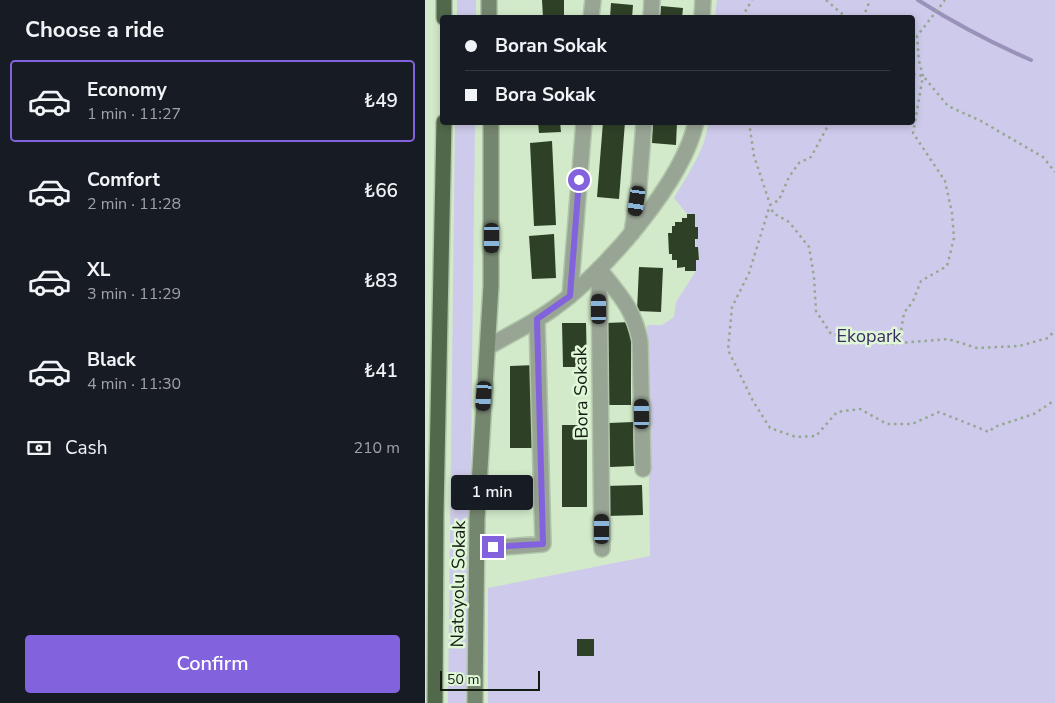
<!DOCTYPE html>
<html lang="en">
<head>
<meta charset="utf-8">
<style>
	:root { --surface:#171b24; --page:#242831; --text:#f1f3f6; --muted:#9ea1a6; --line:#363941; --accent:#8262dd }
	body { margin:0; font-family:"Nunito Sans",sans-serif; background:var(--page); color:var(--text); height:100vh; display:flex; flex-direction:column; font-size:19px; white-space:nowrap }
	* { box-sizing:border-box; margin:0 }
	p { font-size:16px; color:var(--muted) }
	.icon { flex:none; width:28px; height:28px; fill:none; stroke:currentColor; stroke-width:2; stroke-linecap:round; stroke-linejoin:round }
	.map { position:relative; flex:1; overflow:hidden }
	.drawer { display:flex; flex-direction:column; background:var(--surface); width:425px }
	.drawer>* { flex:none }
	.top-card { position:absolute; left:15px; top:15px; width:475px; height:110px; border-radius:5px; box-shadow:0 2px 8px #0003; display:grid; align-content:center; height:110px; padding:0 25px; background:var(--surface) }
	.scale { position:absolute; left:15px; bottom:12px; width:100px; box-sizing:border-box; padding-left:5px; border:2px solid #131c11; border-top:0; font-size:14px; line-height:18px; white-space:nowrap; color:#131c11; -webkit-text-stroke:4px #dff7d7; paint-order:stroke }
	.end { position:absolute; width:22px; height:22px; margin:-11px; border:6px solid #8262dd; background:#fff; box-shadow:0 0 0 2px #fff }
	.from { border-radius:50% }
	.bubble { position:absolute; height:35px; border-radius:5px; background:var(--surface); box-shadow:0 2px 8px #0003; font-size:16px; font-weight:600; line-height:35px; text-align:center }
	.car { position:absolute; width:15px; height:30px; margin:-15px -8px; border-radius:6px; box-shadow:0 0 4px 1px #0007; background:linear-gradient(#222 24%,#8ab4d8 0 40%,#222 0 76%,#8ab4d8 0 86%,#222 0) }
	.top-card b { display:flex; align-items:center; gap:18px; height:48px; font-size:19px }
	.top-card b+b { border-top:1px solid var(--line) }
	.top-card i { width:12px; height:12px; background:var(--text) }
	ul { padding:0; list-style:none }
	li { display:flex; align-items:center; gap:15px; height:82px; margin:0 10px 8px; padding:0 15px; border:2px solid transparent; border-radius:5px }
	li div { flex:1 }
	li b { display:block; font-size:19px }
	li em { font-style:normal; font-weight:600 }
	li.selected { border-color:var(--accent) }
	li>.icon { width:45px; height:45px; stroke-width:1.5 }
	h2 { padding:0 25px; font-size:22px; line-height:60px }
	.pay { display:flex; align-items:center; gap:12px; height:55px; padding:0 25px; font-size:19px }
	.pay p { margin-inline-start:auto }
	.primary-button { display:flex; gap:10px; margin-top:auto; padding:10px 25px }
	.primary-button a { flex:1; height:58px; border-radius:5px; background:var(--accent); color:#fff; font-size:20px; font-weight:600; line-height:58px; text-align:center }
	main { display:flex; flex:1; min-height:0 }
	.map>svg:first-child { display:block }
	.green { fill:#cecaeb }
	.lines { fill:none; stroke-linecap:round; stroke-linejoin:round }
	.stream { stroke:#9993bb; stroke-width:4 }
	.building { fill:#2e4127 }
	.minor-casing { stroke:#b0c5a9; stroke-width:18 }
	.tertiary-casing { stroke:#b0c5a9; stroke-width:18 }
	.secondary-casing { stroke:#b0c5a9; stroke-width:18 }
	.trunk-casing { stroke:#b0c5a9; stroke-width:18 }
	.path { stroke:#95a88f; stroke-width:2.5; stroke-dasharray:2.5 4; stroke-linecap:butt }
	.minor { stroke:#98a494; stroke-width:15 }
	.tertiary { stroke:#98a494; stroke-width:15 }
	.secondary { stroke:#75866f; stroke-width:15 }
	.trunk { stroke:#51684a; stroke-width:15 }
	.route { stroke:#8262dd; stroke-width:6 }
	.labels { text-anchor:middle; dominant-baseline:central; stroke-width:5; stroke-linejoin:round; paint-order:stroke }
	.park-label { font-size:18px; fill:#392d61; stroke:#dff7d7 }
	.street-label { font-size:18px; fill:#131c11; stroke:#dff7d7 }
</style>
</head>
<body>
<main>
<section class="drawer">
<h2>Choose a ride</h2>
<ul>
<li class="selected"><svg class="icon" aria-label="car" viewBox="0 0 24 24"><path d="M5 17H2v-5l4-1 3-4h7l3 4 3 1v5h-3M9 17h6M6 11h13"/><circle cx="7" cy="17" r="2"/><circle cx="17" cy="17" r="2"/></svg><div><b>Economy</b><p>1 min · 11:27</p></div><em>₺49</em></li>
<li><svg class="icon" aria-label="car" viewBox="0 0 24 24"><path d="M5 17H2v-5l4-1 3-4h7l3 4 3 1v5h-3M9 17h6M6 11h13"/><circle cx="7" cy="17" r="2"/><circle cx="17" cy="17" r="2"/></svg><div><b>Comfort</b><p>2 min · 11:28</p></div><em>₺66</em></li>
<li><svg class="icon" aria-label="car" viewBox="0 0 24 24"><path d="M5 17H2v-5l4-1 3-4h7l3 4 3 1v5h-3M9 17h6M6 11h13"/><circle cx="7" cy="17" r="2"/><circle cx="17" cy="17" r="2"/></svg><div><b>XL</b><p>3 min · 11:29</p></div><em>₺83</em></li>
<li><svg class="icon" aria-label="car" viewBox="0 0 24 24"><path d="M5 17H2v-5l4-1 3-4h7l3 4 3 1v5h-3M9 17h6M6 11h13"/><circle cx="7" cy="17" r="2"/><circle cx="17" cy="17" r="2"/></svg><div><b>Black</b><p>4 min · 11:30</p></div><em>₺41</em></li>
</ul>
<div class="pay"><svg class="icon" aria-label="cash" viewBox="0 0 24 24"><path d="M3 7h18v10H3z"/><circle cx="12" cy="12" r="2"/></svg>Cash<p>210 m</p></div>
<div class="primary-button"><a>Confirm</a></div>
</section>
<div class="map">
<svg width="630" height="703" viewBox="0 0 630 703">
	<rect width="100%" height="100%" fill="#d2eaca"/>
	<path class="green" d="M32,0H51V17H32Z
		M292,0H630V703H63V588L225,556L222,325H237L249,317L251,302L271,271V260H274L273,247H270L273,227H270V214H262L249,198C263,174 280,151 283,123L488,122V18L290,17Z
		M50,122L43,703H23L30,123Z"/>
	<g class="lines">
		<path class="stream" d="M493,0C529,23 567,43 606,60"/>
	</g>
	<path class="building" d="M117,0H139V18H118Z
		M186,3L208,5L207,18H185Z
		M236,6L258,8L257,18H235Z
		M113,122H135L136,132L114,133Z
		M178,122H200L194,199L172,197Z
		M228,122H252L251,145L227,143Z
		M127,141L131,225L109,226L105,143Z
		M262,214H270V227H273V239H270V247H273L274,260H271V271H260V267L252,268V260H247V254H244L243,233H247V226H250V222H257V218H262Z
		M129,234L131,278L107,279L104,236Z
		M214,267L238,268L236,312L212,311Z
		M206,322V405H181V323Z
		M137,323H161L162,367H138Z
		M110,365V448H85V366Z
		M208,422L209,466L185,467L184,423Z
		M137,425H162V507H137Z
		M217,485L218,515L181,516L180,486Z
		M152,639H169V656H152Z"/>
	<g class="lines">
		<g class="minor-casing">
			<path id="minor" d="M166,18L168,0
				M226,18L227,0
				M207,233L214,185L219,122
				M174,269L177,549
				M174,269C194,294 209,309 215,341L218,469
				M145,296L159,122
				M52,549L118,544L112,319"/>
		</g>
		<g class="tertiary-casing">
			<path id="tertiary" d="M277,18L278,0
				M63,347C85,334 109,323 129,308C179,273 258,182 271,122"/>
		</g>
		<g class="secondary-casing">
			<path id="secondary" d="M64,0V18
				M50,703L52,519L66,286V122"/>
		</g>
		<g class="trunk-casing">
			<path id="trunk" d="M19,0V18
				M10,703L11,513L19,122"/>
		</g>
		<path class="path" d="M401,0L422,18
			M319,18L320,12L327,0
			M438,18L445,0
			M488,74L498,76L523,106L556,121L618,157L630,172
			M324,122L329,156L348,213L364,222L384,247L389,277L391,311L406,334L444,338L463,344L523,339L552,348L594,346L623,338L630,330
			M405,122L386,157L374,163L364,177L354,200L345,205L324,273L307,307L303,350L328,401L345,428L371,437L391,436L412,412L435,409L462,424H487L514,412L564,432L569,427L609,414L630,400
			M474,343L479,313L488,301L496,281L522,266L529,238L527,213L520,181L488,133L498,76L494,61L492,36L520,0"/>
		<use href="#minor" class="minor"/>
		<use href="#tertiary" class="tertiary"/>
		<use href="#secondary" class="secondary"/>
		<use href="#trunk" class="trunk"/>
	</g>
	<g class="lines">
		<path class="route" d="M68,547L118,544L112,319L145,296L154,180"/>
	</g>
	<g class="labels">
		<g class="park-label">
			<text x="444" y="336">Ekopark</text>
		</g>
		<g class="street-label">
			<text transform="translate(156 393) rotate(-91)">Bora Sokak</text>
			<text transform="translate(33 584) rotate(-89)">Natoyolu Sokak</text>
		</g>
	</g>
</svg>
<div class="scale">50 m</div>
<i class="end from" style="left:154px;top:180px"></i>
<i class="end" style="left:68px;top:547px"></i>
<div class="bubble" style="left:26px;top:475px;width:82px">1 min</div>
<i class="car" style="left:212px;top:201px;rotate:188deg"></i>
<i class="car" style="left:67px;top:238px;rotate:180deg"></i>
<i class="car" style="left:174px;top:309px;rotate:0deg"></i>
<i class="car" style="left:59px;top:396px;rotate:184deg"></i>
<i class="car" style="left:217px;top:414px;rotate:359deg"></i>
<i class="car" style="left:177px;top:529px;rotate:0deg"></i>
<div class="top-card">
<b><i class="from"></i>Boran Sokak</b>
<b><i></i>Bora Sokak</b>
</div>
</div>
</main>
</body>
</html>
